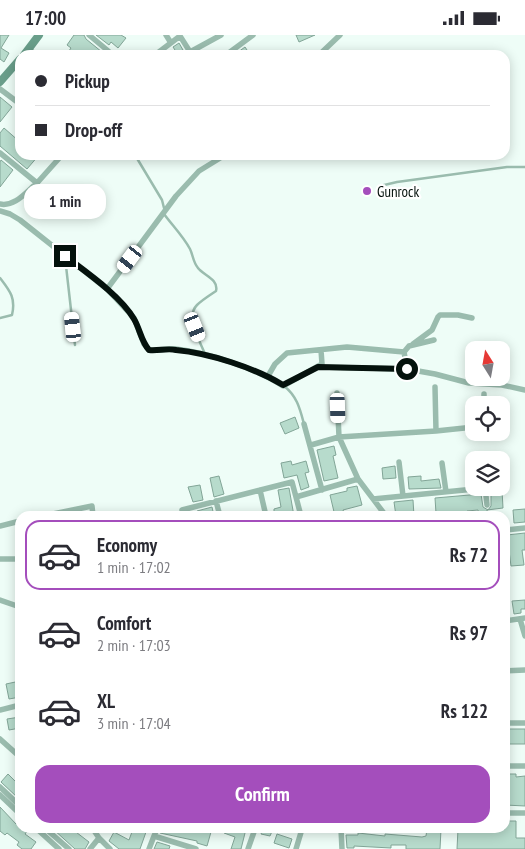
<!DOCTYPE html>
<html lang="en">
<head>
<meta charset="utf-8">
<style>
	:root { --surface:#fff; --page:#f7f7f7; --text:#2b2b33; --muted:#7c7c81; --line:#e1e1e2; --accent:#a44ebc }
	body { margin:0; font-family:"PT Sans Narrow",sans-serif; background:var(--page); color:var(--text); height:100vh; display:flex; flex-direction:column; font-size:19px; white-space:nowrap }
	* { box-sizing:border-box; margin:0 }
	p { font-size:16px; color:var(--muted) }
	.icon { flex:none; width:28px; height:28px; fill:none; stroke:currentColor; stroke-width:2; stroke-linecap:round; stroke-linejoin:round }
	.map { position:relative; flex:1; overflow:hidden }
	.drawer { position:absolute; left:15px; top:476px; width:495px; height:322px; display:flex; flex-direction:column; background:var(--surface); border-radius:15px; box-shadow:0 2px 12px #0003 }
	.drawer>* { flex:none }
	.banner { position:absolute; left:15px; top:15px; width:495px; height:110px; border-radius:15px; box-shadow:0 2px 12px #0003; display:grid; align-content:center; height:110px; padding:0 20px; background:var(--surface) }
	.needle { width:32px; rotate:349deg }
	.buttons { position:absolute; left:465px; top:306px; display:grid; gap:10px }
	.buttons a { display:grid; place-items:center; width:45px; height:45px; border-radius:10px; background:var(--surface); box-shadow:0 2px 12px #0003; font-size:25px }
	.end { position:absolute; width:22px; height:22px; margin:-11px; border:6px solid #05120d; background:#fff; box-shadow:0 0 0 2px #fff }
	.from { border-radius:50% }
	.bubble { position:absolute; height:35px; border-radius:15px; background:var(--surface); box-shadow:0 2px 12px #0003; font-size:16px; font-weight:600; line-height:35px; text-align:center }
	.car { position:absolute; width:15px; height:30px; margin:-15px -8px; border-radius:6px; box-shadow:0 0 4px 1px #0007; background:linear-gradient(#fff 24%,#345 0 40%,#fff 0 76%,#345 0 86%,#fff 0) }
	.banner b { display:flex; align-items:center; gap:18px; height:48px; font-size:19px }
	.banner b+b { border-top:1px solid var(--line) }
	.banner i { width:12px; height:12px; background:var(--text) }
	ul { padding:9px 0 0; list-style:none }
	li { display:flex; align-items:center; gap:15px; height:70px; margin:0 10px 8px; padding:0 10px; border:2px solid transparent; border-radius:15px }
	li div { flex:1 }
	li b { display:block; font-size:19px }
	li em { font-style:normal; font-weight:600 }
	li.on { border-color:var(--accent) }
	li>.icon { width:45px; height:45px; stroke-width:1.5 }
	.button { display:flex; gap:10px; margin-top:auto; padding:10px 20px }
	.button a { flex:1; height:58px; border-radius:15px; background:var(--accent); color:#fff; font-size:20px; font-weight:600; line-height:58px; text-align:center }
	.status { display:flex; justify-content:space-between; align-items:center; height:35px; padding:0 25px; background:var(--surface); direction:ltr }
	.status svg { height:14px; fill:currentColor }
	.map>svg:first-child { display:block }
	.building { fill:#b7dbcc; stroke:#82a597 }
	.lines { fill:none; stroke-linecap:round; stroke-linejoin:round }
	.lane { stroke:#9abcae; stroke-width:2.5 }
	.street { stroke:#9abcae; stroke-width:5.5 }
	.secondary { stroke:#699e8a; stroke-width:8 }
	.route { stroke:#05120d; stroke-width:6 }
	.poi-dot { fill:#a44ebc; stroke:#fff; stroke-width:2 }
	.labels { text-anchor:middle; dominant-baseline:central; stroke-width:4.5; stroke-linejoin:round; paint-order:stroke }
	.poi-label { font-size:15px; fill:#05120d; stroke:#fff; text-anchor:start }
</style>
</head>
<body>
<div class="status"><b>17:00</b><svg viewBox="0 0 49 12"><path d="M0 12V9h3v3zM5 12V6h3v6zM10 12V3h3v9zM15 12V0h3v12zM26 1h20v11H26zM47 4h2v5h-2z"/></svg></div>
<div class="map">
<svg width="525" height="814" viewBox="0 0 525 814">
	<rect width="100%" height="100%" fill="#eefdf7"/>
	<path class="building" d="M0,0H9L1,13L9,18L4,27L0,24Z
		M74,0H84L86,4L102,17L99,20H66L71,13L67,10Z
		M96,0H121L126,3L118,13L111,7L109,10Z
		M296,0H315L299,7Z
		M179,8L183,15L177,18L173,12Z
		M245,12L249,18L247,20H234Z
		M0,62L12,72L0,87Z
		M4,93L20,107V120H39L27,134L0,111V98Z
		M1,125L13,135L0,152V127Z
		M295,382L299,393L285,399L280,388Z
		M334,411L336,420L333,421L338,443L324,446L317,415Z
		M291,426L292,430L306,426L309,437L305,438L309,452L301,455L297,440L284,443L281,428Z
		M395,431L396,443L383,444L382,433Z
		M219,441L224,459L214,462L210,443Z
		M421,441V446L439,444L441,453L409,454L408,442Z
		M200,450L203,465L193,467L188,452Z
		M357,451L362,470L343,475L345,481H335L330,460L347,456V453Z
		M289,453L294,481H274V474L281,472L278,455Z
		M502,455L503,473L487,475V481H479L478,475L467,476L468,481H450V477L436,478L435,463L481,459L483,472L488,475L491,471V457Z
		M413,465L414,481H396L394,467Z
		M212,472L214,481H198L197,476Z
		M525,474V487L514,488L513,475Z
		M525,498V515H522L524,530L511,531L507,500Z
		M525,565V574H521V578L514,579L512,566Z
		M20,646V662L9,664L6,649Z
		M20,682V693L9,695L7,684Z
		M505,694H525V709H505Z
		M8,739L15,746L20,741V760L18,763L1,747Z
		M505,739H516V742L525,741V771L505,770Z
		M0,772L16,789L20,784V794H29L25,799L36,807L31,814H22L17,810L19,807L7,798L5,800L0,796Z
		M505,786H516V803H525V814H457L458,794H505Z
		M53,794H72L89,807L85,814H75Z
		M133,794L146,797L140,814H119L109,806L114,797L129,805Z
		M162,794H198L211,797L207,811L197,808V806L160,798Z
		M225,794H246L241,814H231L235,802L224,798Z
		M263,794H273L270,801L261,799Z
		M427,794H441L440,814H406V810H391V813L354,811V813H347L346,800H358V798L385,801V799L422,802L426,801Z
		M277,799L292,804L289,813L274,808Z
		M157,807L170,811L169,814H154Z"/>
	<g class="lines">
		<path class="lane" d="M135,120L162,165L164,173
			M380,151L397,147L507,132H525
			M164,179C172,190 183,201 190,214C193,220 193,227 198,233C203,240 219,244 216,256C210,260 202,265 197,270C185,282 200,306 205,319
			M65,222L75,310
			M0,243C10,256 16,263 12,280L0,283
			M284,351C297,361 300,374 304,389"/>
		<path class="street" d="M89,0L113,20
			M166,0L171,8
			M29,14L36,20
			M190,17L221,0
			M155,20L180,1L192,20
			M226,20L253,0
			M319,20L340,0
			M0,54L20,69
			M0,118L37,148L62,120
			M225,120L199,136L176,161L107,254L134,283L144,309L149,315C158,316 167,313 176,314C209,318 255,333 283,351L322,329L321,315
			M0,169C15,172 26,157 37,148
			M0,176L10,179L20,185L107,254
			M434,305L409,311L404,317L407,334L435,339L469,348L502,350L525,355
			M413,309L432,295L438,282L440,280H458L472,283
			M318,332L407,334
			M268,341L275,329L287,318L347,312L404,317
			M435,352L436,396
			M337,358L339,402L358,444
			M484,359V370
			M304,389L322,455
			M311,410L339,402L436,396L474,392
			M399,427L403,461
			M442,428L446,457
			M485,452L487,470
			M260,455L266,481
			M296,462L301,481
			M373,464L495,452
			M216,466L220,481
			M43,481L92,471L93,481
			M183,481L182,475L292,447L296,462L358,444L386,481
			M0,491L20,486
			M505,495L525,493
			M0,524H20
			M505,548L507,586
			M0,565L20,572
			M520,584L525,601
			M505,586L525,583
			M505,636L525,635
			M0,675L20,670
			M505,688H525
			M0,704L20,722
			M505,731H525
			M0,752L20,771
			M0,760L20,779
			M505,778H525
			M37,794L59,814
			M46,794L69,814
			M93,794L99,803L110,814
			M341,794L342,814
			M154,801L157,794
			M90,814L99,803
			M149,814L154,801L196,814
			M248,814L255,794
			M296,814L302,794"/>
		<path class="secondary" d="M24,20L39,0
			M0,47L20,24"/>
	</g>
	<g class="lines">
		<path class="route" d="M65,221C86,237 121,261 134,284C140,294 141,306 149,315C158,316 168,313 176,315C209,318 255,333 283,350L318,332L407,334"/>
	</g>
	<circle class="poi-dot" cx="367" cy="156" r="5"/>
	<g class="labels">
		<g class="poi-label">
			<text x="377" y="156">Gunrock</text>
		</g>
	</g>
</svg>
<div class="buttons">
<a><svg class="needle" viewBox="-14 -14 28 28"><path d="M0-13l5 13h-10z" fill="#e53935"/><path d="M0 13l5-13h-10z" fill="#7c7c81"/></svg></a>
<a><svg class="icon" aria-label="locate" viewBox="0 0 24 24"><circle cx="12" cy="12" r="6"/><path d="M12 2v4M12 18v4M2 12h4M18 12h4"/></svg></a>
<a><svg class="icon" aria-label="layers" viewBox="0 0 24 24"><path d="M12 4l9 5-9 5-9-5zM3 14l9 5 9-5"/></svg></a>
</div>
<i class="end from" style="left:407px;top:334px"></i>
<i class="end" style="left:65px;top:221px"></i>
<div class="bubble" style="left:24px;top:149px;width:82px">1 min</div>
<i class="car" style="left:130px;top:224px;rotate:217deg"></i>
<i class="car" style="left:73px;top:292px;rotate:354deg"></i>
<i class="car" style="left:195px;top:292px;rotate:158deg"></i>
<i class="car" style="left:338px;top:373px;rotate:178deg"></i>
<div class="banner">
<b><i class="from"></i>Pickup</b>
<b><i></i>Drop-off</b>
</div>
<section class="drawer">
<ul>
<li class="on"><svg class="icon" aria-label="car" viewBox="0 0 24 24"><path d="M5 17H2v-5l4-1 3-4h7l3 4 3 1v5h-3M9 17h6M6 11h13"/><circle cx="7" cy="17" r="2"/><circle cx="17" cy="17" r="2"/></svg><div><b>Economy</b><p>1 min · 17:02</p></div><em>Rs 72</em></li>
<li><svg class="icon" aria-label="car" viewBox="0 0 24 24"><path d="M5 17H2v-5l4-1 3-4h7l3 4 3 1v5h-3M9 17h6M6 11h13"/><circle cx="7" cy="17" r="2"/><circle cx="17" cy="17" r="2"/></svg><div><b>Comfort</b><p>2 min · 17:03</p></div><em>Rs 97</em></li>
<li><svg class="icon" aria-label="car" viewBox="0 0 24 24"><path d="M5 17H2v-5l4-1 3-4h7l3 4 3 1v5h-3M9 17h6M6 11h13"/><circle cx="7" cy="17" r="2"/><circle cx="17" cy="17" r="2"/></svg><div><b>XL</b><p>3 min · 17:04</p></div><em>Rs 122</em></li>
</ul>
<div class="button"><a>Confirm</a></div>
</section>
</div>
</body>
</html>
